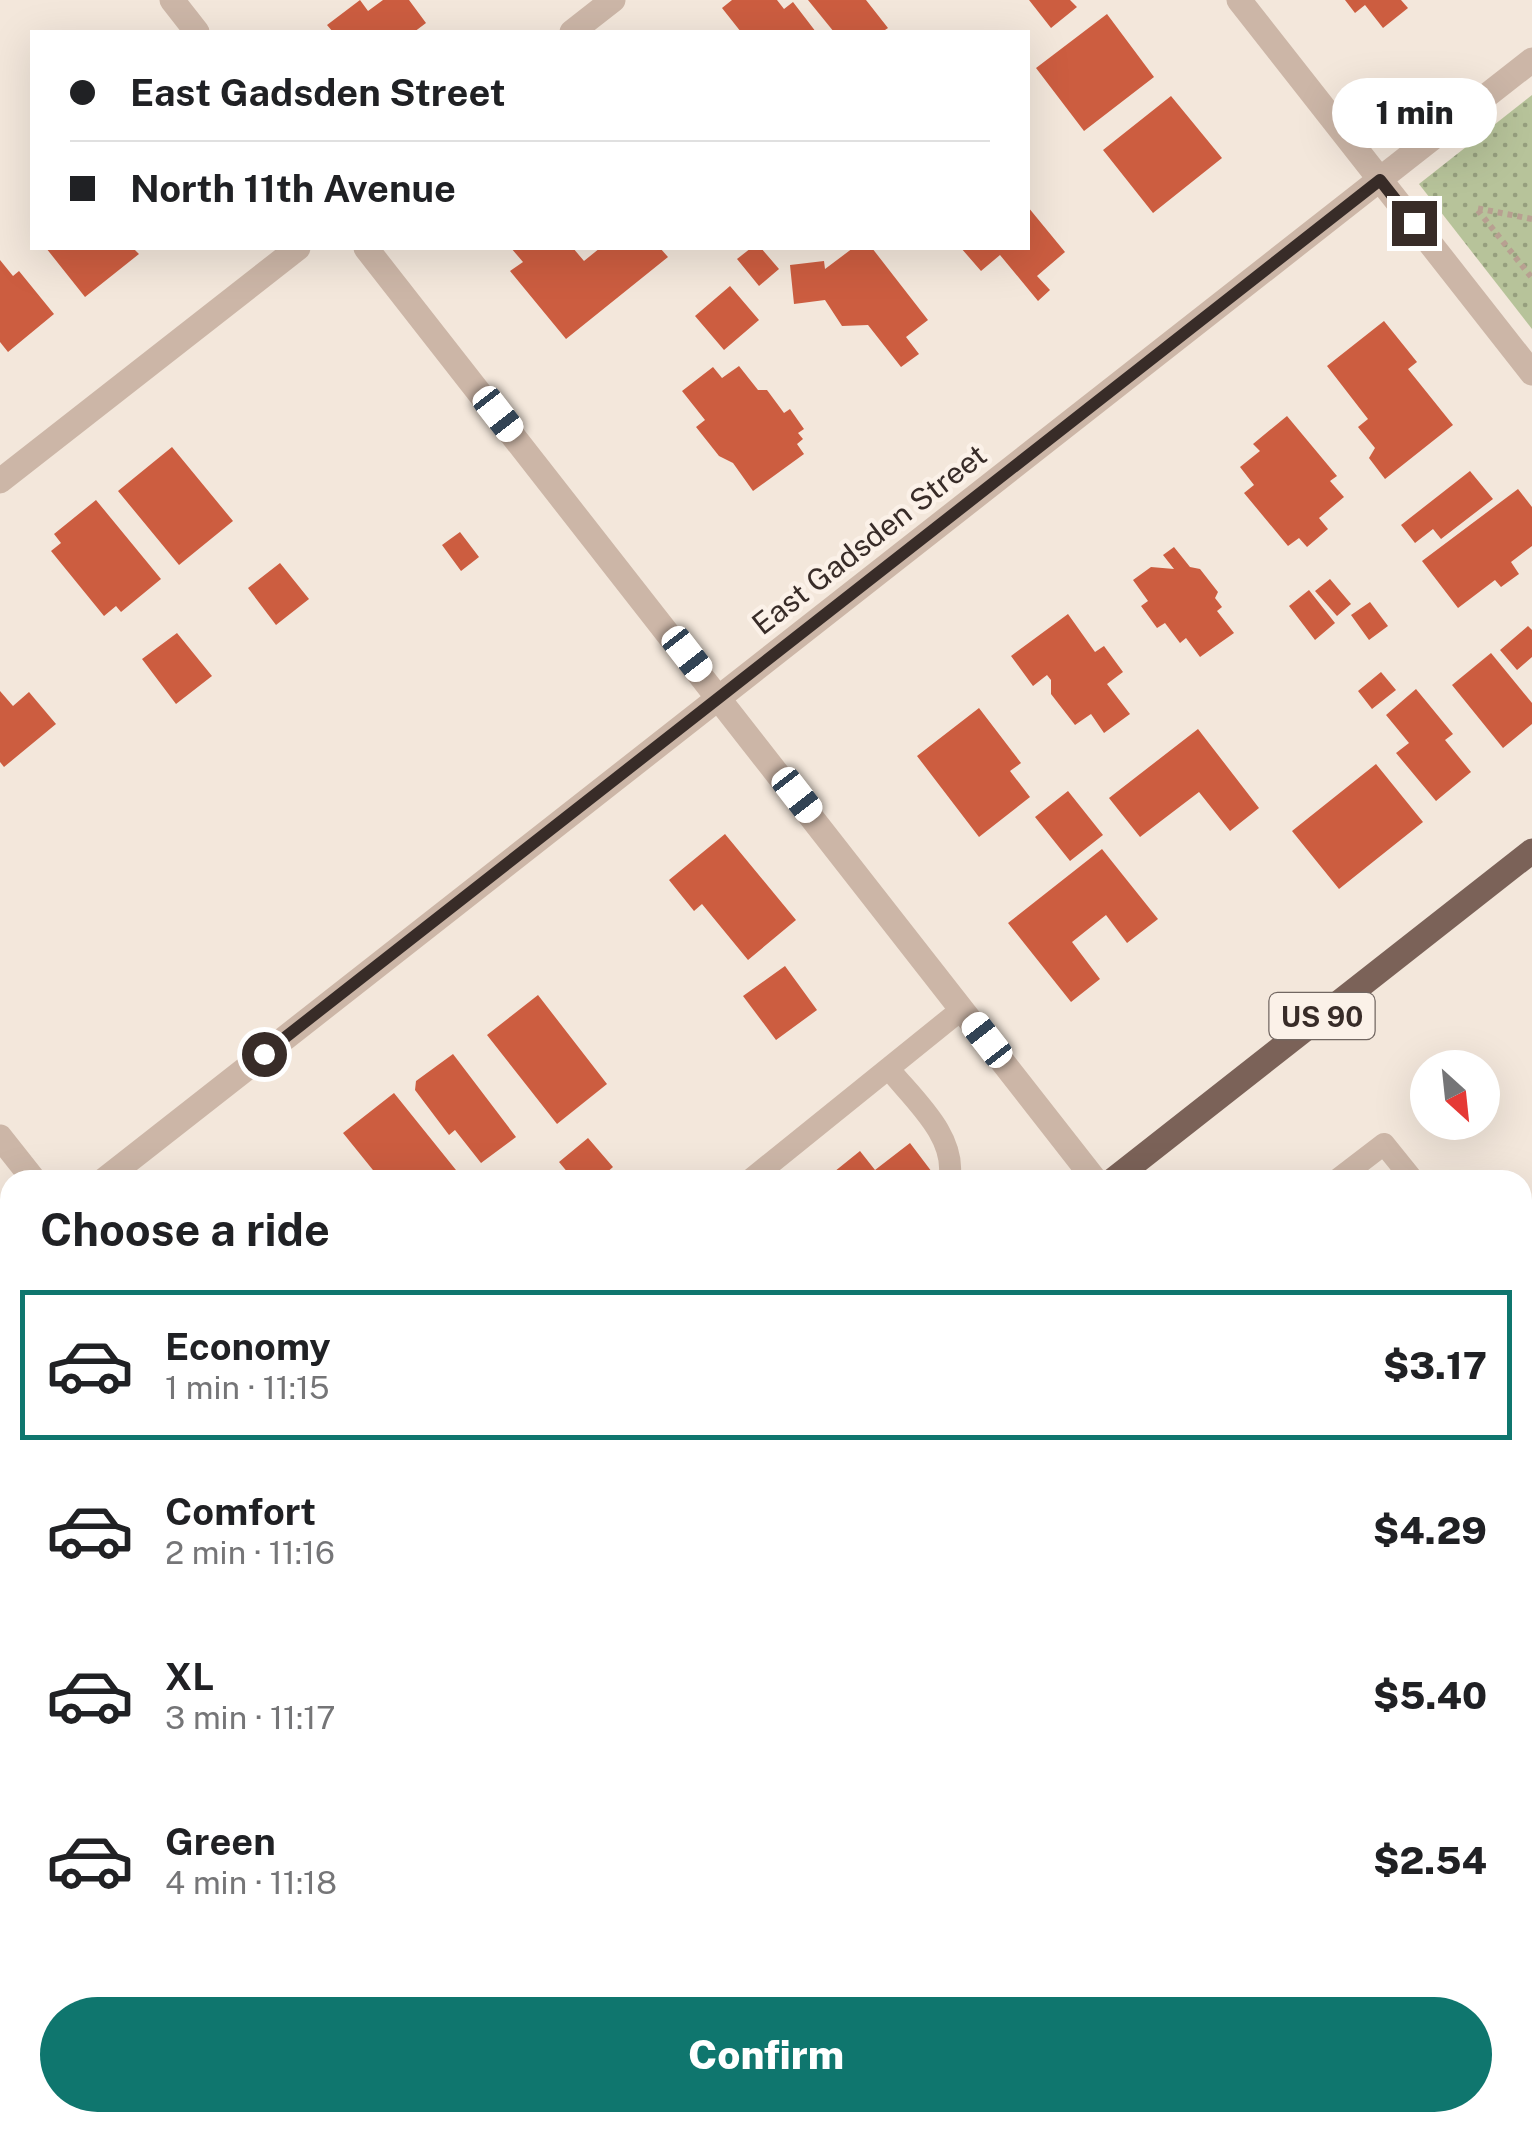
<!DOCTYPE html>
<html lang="en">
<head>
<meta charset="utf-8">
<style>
	:root { --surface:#fff; --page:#f6f6f6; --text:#202124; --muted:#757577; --line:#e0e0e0; --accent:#0f766e }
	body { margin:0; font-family:"Public Sans",sans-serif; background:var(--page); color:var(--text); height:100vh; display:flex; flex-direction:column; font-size:38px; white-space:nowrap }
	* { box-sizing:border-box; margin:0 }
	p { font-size:32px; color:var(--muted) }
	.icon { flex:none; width:55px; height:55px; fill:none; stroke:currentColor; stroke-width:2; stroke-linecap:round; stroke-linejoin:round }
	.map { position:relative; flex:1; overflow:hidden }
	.sheet { position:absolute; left:0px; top:1170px; width:1532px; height:962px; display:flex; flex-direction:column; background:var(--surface); border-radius:30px 30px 0 0; box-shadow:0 10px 40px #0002 }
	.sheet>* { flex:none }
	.hud { position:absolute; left:30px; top:30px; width:1000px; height:220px; border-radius:0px; box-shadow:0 10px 40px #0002; display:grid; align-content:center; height:220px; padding:0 40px; background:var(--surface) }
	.needle { width:65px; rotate:153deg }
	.buttons { position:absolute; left:1410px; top:1050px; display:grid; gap:20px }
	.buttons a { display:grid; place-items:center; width:90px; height:90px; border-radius:50%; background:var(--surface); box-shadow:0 10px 40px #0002; font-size:50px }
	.end { position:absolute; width:45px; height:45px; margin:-22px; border:12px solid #382c28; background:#fff; box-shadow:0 0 0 5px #fff }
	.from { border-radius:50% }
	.bubble { position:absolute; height:70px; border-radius:35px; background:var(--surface); box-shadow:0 10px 40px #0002; font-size:32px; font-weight:800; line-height:70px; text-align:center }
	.car { position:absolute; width:30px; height:60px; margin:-30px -15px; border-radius:12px; box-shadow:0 0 8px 2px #0007; background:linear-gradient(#fff 24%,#345 0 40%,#fff 0 76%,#345 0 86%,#fff 0) }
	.hud b { display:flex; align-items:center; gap:35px; height:95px; font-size:38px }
	.hud b+b { border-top:2px solid var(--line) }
	.hud i { width:25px; height:25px; background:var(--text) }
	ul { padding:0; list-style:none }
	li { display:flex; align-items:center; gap:30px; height:150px; margin:0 20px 15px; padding:0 20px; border:5px solid transparent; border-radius:0px }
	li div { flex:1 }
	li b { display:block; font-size:38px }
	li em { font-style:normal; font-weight:800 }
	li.selected { border-color:var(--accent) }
	li>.icon { width:90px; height:90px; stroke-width:1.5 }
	h2 { padding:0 40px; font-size:45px; line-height:120px }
	.button { display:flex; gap:20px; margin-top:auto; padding:20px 40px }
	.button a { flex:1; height:115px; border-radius:60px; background:var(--accent); color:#fff; font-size:40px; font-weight:800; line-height:115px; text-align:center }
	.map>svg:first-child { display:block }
	.park { fill:url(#park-dots) }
	.building { fill:#cc5d40 }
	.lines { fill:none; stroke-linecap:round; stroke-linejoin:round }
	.path { stroke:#b8a091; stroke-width:6; stroke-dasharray:5 5; stroke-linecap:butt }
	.service { stroke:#ccb6a7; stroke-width:22 }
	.minor { stroke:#ccb6a7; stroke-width:25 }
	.tertiary { stroke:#ccb6a7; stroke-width:25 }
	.primary { stroke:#7b6258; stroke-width:25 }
	.route { stroke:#382c28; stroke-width:12 }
	.labels { text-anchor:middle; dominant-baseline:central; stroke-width:9; stroke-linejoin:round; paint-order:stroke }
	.shield { fill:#fbf1e8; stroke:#726762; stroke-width:2.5 }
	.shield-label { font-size:28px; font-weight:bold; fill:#382c28 }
	.street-label { font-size:30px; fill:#382c28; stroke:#fbf1e8 }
</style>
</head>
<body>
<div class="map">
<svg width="1532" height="2131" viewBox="0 0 1532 2131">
	<defs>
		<pattern id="park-dots" width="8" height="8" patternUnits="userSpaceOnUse" patternTransform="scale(2.5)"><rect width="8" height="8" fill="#b7c39a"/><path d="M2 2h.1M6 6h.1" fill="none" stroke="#969f7e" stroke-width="1.8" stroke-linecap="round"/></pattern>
	</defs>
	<rect width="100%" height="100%" fill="#f3e7db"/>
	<path class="park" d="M1532,95V329L1419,184Z"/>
	<path class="building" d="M360,0L368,11L383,0H409L426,23L414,32H333L327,25Z
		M732,0H777L784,9L793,2L816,32H741L722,8Z
		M808,0H866L888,28L882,32H834Z
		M1029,0H1070L1077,7L1051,28Z
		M1345,0H1401L1408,8L1383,28L1365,5L1355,13Z
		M1107,14L1154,77L1084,131L1036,68Z
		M1171,96L1222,158L1153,213L1103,150Z
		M1028,207L1065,252L1037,276L1050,290L1038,301L1000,255L981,271L961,248H1028Z
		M46,248H133L139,254L85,297Z
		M511,248H573L584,261L600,248H660L668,257L566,339L510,271L523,262Z
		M751,248H761L779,269L759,286L737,259Z
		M853,248H872L928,320L906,337L919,354L901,367L868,325L842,326L825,300L794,304L790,265L824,261L825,269Z
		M0,260L13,276L19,271L54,314L8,352L0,342Z
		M730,286L759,320L724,350L695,316Z
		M1384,321L1417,362L1408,369L1453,425L1385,479L1369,458L1375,448L1358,427L1368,419L1327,366Z
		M739,366L758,390H767L784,413L790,409L804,429L798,433L803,439L797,444L804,454L753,491L733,463L719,456L696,427L705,420L682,391L713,367L722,378Z
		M1287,416L1337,476L1330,481L1344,497L1319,518L1328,529L1307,547L1299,538L1288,546L1244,493L1254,485L1240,467L1260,451L1253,444Z
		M172,447L233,521L179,565L118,491Z
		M1470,471L1493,499L1441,539L1433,529L1415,543L1401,525Z
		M1518,489L1532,507V546L1511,562L1519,574L1501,587L1495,580L1458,608L1422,561Z
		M96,500L161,579L121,612L116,606L104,616L51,551L61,543L54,534Z
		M460,532L479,557L461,571L442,545Z
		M1174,547L1190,567L1200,569L1218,592L1215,598L1222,607L1217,611L1234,633L1200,657L1186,638L1180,643L1165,623L1157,628L1141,606L1148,601L1133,580L1151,567L1174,569L1163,555Z
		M280,563L309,599L276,625L248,588Z
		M1330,579L1351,604L1337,616L1315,591Z
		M1309,590L1335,623L1315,640L1289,606Z
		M1370,602L1388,626L1369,640L1351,615Z
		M1068,614L1095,652L1104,646L1123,672L1107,684L1130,714L1104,733L1091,714L1075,725L1051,694V680L1047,675L1033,686L1011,656Z
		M1528,626L1532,630V657L1517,670L1500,650Z
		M177,633L212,676L176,704L142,659Z
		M1491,653L1532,703V724L1503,748L1452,685Z
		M1381,672L1396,690L1372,709L1358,691Z
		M1416,689L1453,734L1445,740L1471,772L1436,801L1396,753L1409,743L1386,715Z
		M0,691L13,706L29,692L56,724L4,767L0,762Z
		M979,708L1021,763L1010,771L1030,797L979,837L917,756Z
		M1198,729L1259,808L1230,831L1199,792L1140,837L1109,798Z
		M1376,764L1423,822L1339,889L1292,831Z
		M1068,791L1103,835L1070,861L1035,817Z
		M725,834L796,920L748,960L702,904L694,911L669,880Z
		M1102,849L1158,919L1127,943L1106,915L1072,942L1100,979L1071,1002L1008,923Z
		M785,966L817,1010L776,1040L743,996Z
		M538,995L607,1084L557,1124L487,1035Z
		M453,1054L516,1137L481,1163L455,1130L449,1135L415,1090L416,1081Z
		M394,1093L460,1175L454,1180H381L343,1133Z
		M588,1138L613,1167L598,1180H574L559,1162Z
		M910,1143L938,1180H824L860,1151L875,1170Z
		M0,1496L10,1508V1573L0,1581Z
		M10,1718V1816L0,1823V1725Z
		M1522,1999L1532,2011V2118L1522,2107Z
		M1343,2122H1493L1482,2131H1332Z"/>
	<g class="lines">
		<path class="path" d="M1532,219L1476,208L1532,278"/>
		<path class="service" d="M889,1069C913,1099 958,1137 949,1180
			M750,1180L962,1009
			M1337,1180L1384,1144L1413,1180
			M1522,1318L1531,1329
			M1522,1461L1532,1454
			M1249,2122L1253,2131"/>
		<path class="minor" d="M172,0L197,32
			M1239,0L1532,373
			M572,32L613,0
			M366,248L1095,1180
			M0,481L298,248
			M0,1137L34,1180
			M104,1180L1532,60
			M0,1261L10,1253
			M1522,1638L1532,1631
			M771,2122L778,2131
			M893,2131L904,2122"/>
		<path class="tertiary" d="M1522,1724L1532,1736"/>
		<path class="primary" d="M1113,1180L1532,851
			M0,2052L10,2044"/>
	</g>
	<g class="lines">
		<path class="route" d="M264,1054L1380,180L1414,223"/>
	</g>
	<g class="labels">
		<rect class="shield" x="1269.5" y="993" width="105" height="46" rx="8"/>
		<g class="shield-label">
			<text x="1322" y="1016">US 90</text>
		</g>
		<g class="street-label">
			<text transform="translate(869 539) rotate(-38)">East Gadsden Street</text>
		</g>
	</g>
</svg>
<div class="buttons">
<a><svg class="needle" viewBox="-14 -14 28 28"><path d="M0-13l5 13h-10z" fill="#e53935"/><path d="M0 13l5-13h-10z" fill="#757577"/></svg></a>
</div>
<i class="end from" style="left:264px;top:1054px"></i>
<i class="end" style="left:1414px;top:223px"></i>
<div class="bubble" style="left:1332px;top:78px;width:165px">1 min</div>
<i class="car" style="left:498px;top:414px;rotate:142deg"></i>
<i class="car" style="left:687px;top:654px;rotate:142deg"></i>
<i class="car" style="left:797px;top:795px;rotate:142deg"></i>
<i class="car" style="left:987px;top:1040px;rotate:322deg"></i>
<div class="hud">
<b><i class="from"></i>East Gadsden Street</b>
<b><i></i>North 11th Avenue</b>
</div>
<section class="sheet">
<h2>Choose a ride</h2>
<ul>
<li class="selected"><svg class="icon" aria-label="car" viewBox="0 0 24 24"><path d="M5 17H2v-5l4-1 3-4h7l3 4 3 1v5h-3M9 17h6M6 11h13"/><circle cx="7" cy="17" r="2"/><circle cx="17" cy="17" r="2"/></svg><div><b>Economy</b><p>1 min · 11:15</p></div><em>$3.17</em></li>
<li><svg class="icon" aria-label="car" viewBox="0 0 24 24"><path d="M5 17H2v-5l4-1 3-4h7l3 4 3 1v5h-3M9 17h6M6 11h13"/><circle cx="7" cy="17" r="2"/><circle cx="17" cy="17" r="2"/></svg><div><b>Comfort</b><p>2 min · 11:16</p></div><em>$4.29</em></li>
<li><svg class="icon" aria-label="car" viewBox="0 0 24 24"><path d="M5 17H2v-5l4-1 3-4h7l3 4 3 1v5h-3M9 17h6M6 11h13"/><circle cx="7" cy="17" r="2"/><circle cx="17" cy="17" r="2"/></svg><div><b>XL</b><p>3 min · 11:17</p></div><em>$5.40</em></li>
<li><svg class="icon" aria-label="car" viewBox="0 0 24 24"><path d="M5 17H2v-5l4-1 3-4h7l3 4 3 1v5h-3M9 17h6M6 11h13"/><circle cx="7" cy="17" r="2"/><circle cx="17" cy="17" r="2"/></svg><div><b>Green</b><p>4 min · 11:18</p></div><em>$2.54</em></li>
</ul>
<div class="button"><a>Confirm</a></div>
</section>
</div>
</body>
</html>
